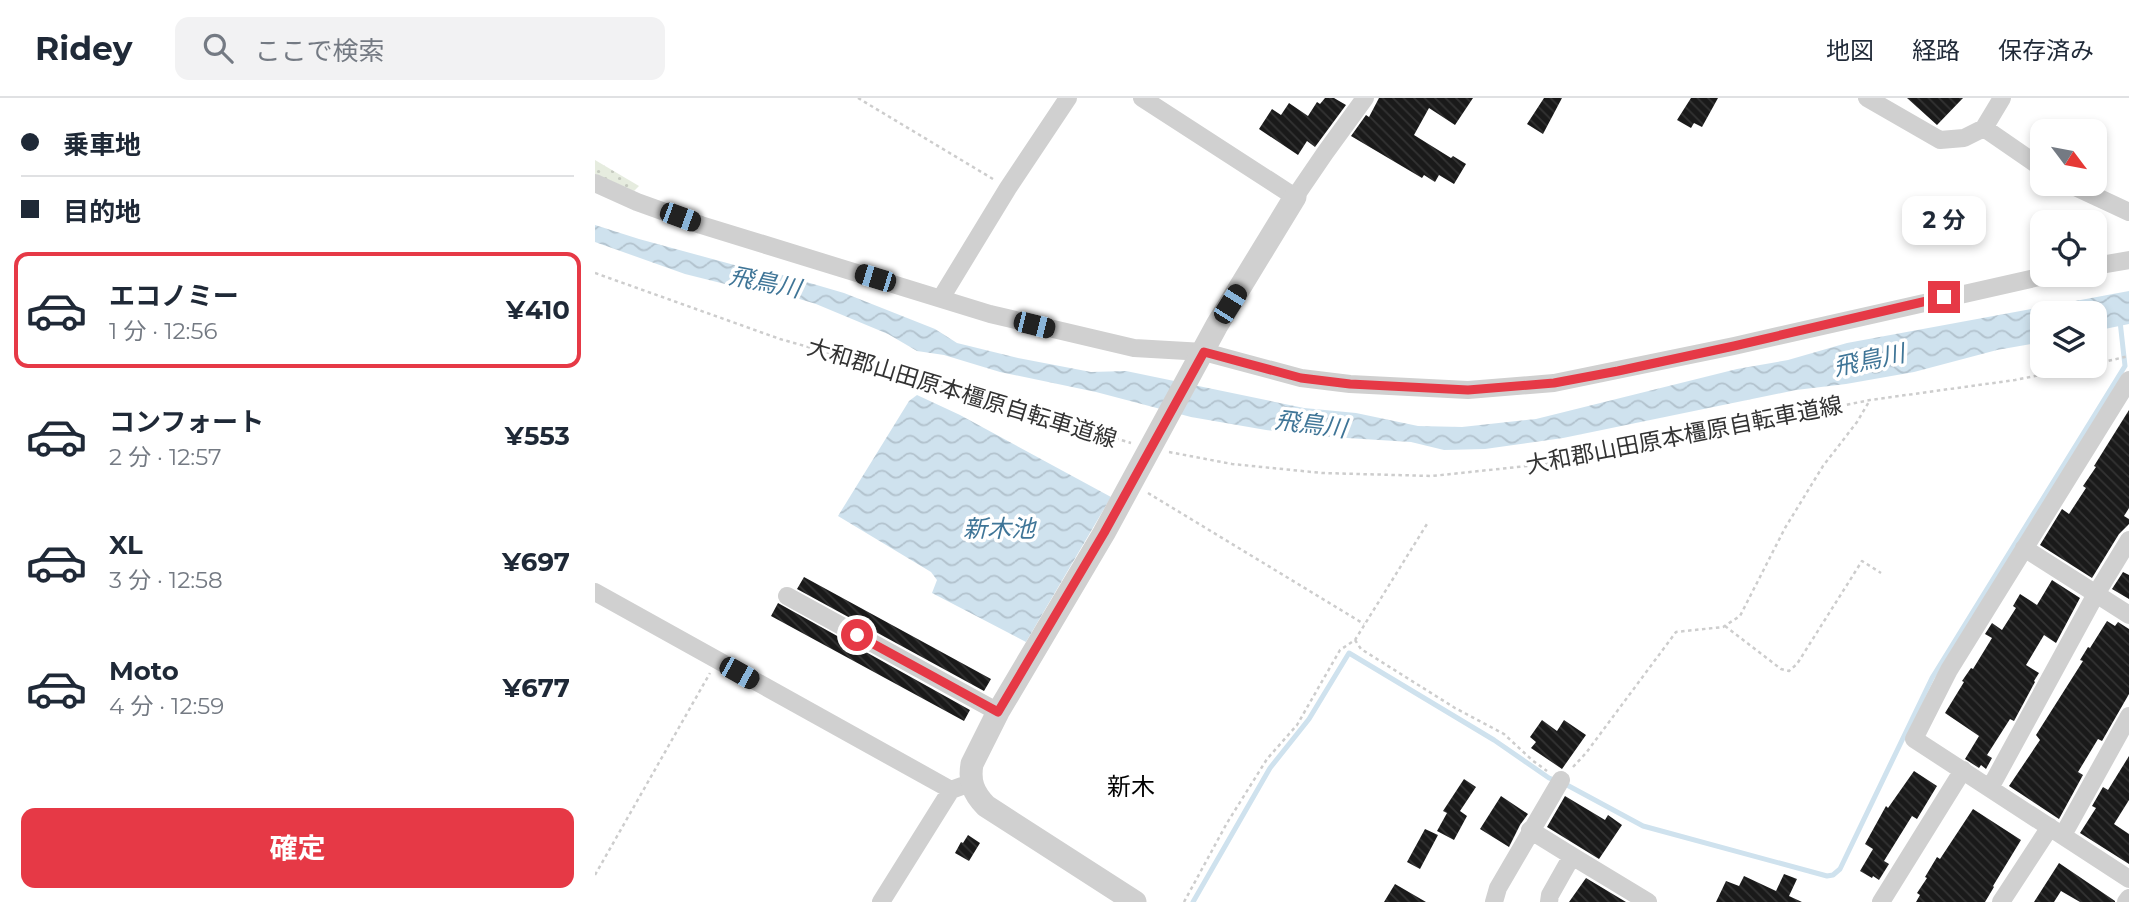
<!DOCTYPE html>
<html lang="ja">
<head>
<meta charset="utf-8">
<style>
	:root { --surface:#fff; --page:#f2f2f3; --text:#1f2937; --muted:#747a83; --line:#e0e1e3; --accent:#e63946 }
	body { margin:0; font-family:Montserrat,"Noto Sans JP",sans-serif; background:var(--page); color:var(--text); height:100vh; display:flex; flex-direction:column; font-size:26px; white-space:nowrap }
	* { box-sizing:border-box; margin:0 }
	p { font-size:23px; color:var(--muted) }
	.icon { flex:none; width:38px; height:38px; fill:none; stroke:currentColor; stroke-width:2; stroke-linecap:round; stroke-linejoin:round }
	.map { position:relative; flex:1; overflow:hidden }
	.details { display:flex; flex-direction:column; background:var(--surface); width:595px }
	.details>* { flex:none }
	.hud { display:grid; align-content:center; height:154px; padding:0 21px; background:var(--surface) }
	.needle { width:46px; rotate:122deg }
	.buttons { position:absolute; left:1435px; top:21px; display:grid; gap:14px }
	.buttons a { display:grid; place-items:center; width:77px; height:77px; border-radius:14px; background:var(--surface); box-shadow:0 4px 10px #0003; font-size:35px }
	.end { position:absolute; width:32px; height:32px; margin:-16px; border:9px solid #e63946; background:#fff; box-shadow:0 0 0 4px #fff }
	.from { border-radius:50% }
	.bubble { position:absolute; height:49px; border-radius:14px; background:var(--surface); box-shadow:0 4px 10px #0003; font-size:23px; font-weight:700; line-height:49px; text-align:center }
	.car { position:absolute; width:21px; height:42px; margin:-21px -10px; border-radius:9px; box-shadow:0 0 5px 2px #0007; background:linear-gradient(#222 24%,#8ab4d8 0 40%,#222 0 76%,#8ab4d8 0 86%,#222 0) }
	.hud b { display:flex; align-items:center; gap:24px; height:66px; font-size:26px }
	.hud b+b { border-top:2px solid var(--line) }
	.hud i { width:18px; height:18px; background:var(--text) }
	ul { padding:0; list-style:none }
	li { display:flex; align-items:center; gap:21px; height:116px; margin:0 14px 10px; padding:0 7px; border:4px solid transparent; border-radius:14px }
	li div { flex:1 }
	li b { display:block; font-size:26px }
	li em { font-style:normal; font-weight:700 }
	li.selected { border-color:var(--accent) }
	li>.icon { width:63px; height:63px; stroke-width:1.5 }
	.action { display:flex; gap:14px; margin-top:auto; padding:14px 21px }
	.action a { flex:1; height:80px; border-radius:14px; background:var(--accent); color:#fff; font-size:28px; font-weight:700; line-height:80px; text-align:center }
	header { display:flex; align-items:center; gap:42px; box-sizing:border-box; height:98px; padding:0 35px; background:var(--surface); border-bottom:2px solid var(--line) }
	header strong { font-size:33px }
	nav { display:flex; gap:38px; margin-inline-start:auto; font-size:24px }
	.search { width:490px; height:63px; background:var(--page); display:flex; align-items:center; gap:18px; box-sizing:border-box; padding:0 24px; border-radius:14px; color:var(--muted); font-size:26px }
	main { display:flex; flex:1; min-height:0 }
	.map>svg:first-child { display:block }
	.green { fill:url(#green-dots) }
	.water { fill:url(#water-waves) }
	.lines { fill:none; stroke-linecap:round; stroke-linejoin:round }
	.stream { stroke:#cfe2ee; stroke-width:5 }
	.building { fill:url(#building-back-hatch) }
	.path { stroke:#cdcdcd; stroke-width:2.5; stroke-dasharray:3.5 3.5; stroke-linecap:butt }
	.minor { stroke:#d0d0d0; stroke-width:18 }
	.tertiary { stroke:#d0d0d0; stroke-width:23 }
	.route { stroke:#e63946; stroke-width:9 }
	.labels { text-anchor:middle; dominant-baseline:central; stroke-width:7; stroke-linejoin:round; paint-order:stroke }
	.street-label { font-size:23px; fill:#333; stroke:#fff }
	.water-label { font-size:24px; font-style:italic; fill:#3f7597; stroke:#fff }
	.neighbourhood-label { font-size:24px; fill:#000; stroke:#fff }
</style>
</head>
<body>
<header>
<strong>Ridey</strong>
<div class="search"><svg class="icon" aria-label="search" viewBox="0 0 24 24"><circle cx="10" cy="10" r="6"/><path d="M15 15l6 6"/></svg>ここで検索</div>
<nav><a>地図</a><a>経路</a><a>保存済み</a></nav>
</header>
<main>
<section class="details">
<div class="hud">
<b><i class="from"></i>乗車地</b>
<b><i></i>目的地</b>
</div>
<ul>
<li class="selected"><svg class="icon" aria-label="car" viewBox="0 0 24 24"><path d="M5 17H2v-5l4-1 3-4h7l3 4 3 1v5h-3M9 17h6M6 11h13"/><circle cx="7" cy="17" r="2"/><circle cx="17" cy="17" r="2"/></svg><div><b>エコノミー</b><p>1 分 · 12:56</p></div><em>¥410</em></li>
<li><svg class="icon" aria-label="car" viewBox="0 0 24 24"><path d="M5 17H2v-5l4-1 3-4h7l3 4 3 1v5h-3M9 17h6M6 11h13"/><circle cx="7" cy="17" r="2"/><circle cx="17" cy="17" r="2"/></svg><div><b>コンフォート</b><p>2 分 · 12:57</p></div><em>¥553</em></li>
<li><svg class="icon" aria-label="car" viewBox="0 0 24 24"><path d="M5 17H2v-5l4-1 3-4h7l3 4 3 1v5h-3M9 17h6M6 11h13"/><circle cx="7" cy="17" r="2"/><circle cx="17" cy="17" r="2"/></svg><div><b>XL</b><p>3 分 · 12:58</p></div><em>¥697</em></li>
<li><svg class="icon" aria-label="car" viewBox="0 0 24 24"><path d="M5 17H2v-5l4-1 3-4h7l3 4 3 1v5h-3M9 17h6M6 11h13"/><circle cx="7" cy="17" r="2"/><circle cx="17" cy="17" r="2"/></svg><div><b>Moto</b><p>4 分 · 12:59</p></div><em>¥677</em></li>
</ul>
<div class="action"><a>確定</a></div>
</section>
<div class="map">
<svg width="1534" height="804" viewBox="0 0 1534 804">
	<defs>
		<pattern id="green-dots" width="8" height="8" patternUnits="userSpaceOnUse" patternTransform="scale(1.75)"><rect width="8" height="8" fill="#e6ecdf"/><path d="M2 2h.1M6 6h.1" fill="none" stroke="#c6cbc0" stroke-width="1.8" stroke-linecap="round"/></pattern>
		<pattern id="water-waves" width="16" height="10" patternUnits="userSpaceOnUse" patternTransform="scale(1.75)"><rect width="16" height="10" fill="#cfe2ee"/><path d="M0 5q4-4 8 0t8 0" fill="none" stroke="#b2c2cd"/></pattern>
		<pattern id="building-back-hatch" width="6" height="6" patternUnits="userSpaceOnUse" patternTransform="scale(1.75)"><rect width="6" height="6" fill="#1a1a1a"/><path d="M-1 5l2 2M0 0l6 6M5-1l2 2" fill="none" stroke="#333"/></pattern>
	</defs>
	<rect width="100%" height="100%" fill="#fff"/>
	<path class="green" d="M0,62L44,88L39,93L0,76Z"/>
	<path class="water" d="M0,127L44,141L154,171L184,176L249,195L340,231L362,245L423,260L496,274L531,273L709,310L761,315L823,328L867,329L941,321L1142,271L1193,262L1252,245L1534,193V226L1500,233V215H1447V244L1402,252L1319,274L1251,286L1201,292L968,340L890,351L849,352L816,344L720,338L671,332L596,319L501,294L405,274L349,257L322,253L293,236L221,206L188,196L158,193L90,176L0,144Z
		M322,297L365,317L516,399L431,544L337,495L342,482L336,474L243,418L314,303Z"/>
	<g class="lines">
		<path class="stream" d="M598,804L675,670L714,621L754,555L899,642L954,680L972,687L1048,728L1232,778L1238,777L1245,771L1337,580L1530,268L1525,223"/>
	</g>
	<path class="building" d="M730,0H739L751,7L720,49L712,43L703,57L664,31L677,11L686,17L694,5L713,18L722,4L725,6Z
		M784,0H878L860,27L834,10L819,37L856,60L858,58L871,66L859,86L844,77L840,84L829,77L827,80L756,38L771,17L774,19Z
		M949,0H967L948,36L932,26Z
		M1096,0H1123L1107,29L1099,25L1096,30L1082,22Z
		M1312,0H1368L1342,27Z
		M1534,312V410L1529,418L1534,421V426L1524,436L1497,480L1445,447L1467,411L1474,416L1491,390L1488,388L1501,369L1499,368Z
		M1528,474L1534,477V501L1517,491Z
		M209,479L396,581L389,593L202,491Z
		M1457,482L1485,500L1461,545L1449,537L1431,567L1444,575L1439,583L1440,584L1419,623L1415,621L1392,657L1397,660L1391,671L1386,667L1384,670L1370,661L1384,638L1350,615L1369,584L1367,583L1376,570L1378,571L1397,540L1390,536L1397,525L1407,532L1421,510L1418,508L1425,496L1442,507Z
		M183,505L375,612L369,623L176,518Z
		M1512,523L1520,528L1523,524L1534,531V596L1507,643L1503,641L1483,674L1488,677L1464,721L1414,688L1445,642L1441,637L1488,563L1485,562L1493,549L1495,550Z
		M947,622L962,633L969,622L991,637L967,671L936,650L941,644L935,639Z
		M1534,658V702L1519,726L1534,736V766L1485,735L1501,710L1497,708L1508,689L1513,692Z
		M1319,673L1342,688L1322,721L1317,718L1289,763L1294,766L1284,782L1278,778L1277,780L1265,773L1278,751L1270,746L1291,708L1293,710Z
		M869,681L881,689L865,713L872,718L859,742L842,733L852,715L848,713Z
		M906,698L933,716L925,727L914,749L885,731Z
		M970,698L1010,722L1013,717L1027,727L1004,761L952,729Z
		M1378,711L1426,742L1398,788L1399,789L1390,804H1321L1325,797L1322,795L1332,780L1330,779L1342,759L1345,761Z
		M830,731L843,737L825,771L812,764Z
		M373,737L385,745L374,763L360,755L366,744L368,745Z
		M1464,765L1520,803V804H1485L1466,793L1459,804H1439Z
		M1189,776L1202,781L1194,798L1207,804H1121L1131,783L1144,788L1149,778L1181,793Z
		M991,780L1031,804H974Z
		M800,786L831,804H789Z"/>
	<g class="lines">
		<path class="path" d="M263,0L398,81
			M0,175L185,241L337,284L536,345
			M1500,266L1534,258
			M574,354L637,366L727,375L837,378L970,364L1275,302L1420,282L1490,268
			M553,395L769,526
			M1130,528L1186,571L1194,573L1202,566L1267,463L1286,475
			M760,542L766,551L860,610L909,636L937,662L952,673
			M978,669L991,655L1081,534L1128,529L1145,518L1190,430L1228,368L1262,324L1275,302
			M0,777L115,575
			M589,804L632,725L672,661L702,627L745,552L760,542L832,426"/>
		<path class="minor" d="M547,0L700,99L730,55L770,0
			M1272,0L1345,42L1369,40L1389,30L1407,0
			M1389,30L1447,70
			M0,85L42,104L106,127L395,216L539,250L609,254L706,280L755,286L873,292L959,285L1139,248L1453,177
			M1474,86L1534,114
			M1500,168L1534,162
			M346,200L413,90L473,0
			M1534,282L1354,572L1319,641L1534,781
			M1429,450L1534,517
			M0,494L356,692
			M192,498L403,614
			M1395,690L1501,496L1534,442
			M935,732L977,758L955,797L954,804
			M1468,737L1534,618
			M977,758L1053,804
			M286,804L356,692L367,688
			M899,804L903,790L966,682
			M1286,804L1368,672
			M1406,804L1455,729
			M1531,804L1534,800"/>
		<path class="tertiary" d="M540,804L391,708C378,695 374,683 377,666L403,614L509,435L622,227L700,99"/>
	</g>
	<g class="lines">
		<path class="route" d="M262,537L403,614L509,435L609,254L706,280L755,286L873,292L959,285L1023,273L1139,248L1349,199"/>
	</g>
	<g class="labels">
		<g class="street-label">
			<text transform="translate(367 295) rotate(17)">大和郡山田原本橿原自転車道線</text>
			<text transform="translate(1089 337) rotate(-11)">大和郡山田原本橿原自転車道線</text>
		</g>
		<g class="water-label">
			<text transform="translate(170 184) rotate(11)">飛鳥川</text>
			<text transform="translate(1274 262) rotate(-12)">飛鳥川</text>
			<text transform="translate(716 326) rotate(7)">飛鳥川</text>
			<text x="404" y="430">新木池</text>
		</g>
		<g class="neighbourhood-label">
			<text x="536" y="688">新木</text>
		</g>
	</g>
</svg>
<div class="buttons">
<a><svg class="needle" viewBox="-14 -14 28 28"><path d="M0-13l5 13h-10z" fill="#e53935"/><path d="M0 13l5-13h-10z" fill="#747a83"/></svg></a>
<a><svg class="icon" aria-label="locate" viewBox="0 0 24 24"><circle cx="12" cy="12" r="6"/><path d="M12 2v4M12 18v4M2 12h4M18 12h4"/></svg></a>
<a><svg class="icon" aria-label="layers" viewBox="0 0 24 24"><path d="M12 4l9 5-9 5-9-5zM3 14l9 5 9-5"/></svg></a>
</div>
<i class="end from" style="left:262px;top:537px"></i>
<i class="end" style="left:1349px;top:199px"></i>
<div class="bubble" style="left:1307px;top:98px;width:84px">2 分</div>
<i class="car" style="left:85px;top:119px;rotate:110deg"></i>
<i class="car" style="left:280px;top:180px;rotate:287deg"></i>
<i class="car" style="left:635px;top:206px;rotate:32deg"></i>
<i class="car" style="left:439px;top:227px;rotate:104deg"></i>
<i class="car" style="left:144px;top:575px;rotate:119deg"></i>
</div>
</main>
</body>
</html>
